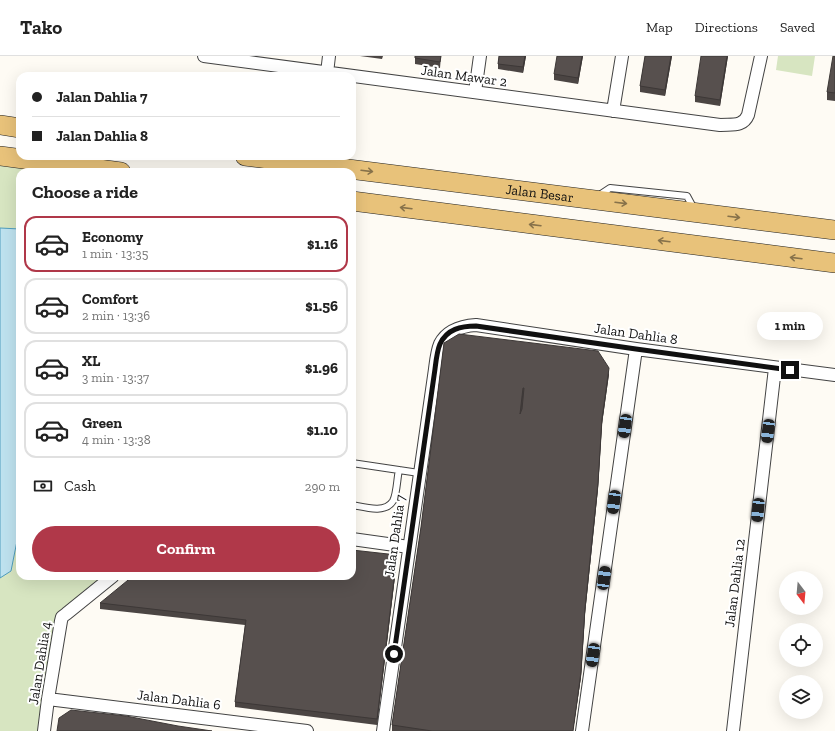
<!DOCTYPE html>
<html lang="en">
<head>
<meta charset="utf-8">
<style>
	:root { --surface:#fff; --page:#f2f2f2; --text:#222; --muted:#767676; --line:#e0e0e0; --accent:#b03849 }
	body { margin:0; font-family:"Zilla Slab",serif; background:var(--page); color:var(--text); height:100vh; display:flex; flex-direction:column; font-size:15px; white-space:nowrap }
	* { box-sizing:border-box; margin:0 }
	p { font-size:13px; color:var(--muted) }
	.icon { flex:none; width:22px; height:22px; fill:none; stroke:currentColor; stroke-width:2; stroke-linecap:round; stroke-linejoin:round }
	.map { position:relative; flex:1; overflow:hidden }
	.panel { position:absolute; left:16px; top:112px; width:340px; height:412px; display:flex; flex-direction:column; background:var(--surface); border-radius:12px; box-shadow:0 4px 16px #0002 }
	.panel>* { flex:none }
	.guide { position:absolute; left:16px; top:16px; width:340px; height:88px; border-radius:12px; box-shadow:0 4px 16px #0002; display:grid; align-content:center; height:88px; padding:0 16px; background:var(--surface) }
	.needle { width:26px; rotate:164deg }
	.fabs { position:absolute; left:779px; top:515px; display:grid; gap:8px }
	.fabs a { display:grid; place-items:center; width:44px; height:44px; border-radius:50%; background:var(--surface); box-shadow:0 4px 16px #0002; font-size:20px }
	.end { position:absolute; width:18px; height:18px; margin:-9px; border:5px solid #101010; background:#fff; box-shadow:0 0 0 2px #fff }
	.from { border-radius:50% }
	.bubble { position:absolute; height:28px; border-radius:14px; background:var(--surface); box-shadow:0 4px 16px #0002; font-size:13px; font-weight:800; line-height:28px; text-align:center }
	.car { position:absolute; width:12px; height:24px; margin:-12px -6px; border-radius:5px; box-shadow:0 0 3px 1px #0007; background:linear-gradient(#222 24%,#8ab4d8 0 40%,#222 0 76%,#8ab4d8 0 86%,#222 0) }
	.guide b { display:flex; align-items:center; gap:14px; height:38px; font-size:15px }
	.guide b+b { border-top:1px solid var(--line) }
	.guide i { width:10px; height:10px; background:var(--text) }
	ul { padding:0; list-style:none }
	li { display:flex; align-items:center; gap:12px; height:56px; margin:0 8px 6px; padding:0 8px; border:2px solid var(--line); border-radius:12px }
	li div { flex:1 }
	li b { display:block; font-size:15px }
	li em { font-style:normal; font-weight:800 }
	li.selected { border-color:var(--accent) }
	li>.icon { width:36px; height:36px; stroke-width:1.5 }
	h2 { padding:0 16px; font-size:18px; line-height:48px }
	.pay { display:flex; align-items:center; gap:10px; height:44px; padding:0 16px; font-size:15px }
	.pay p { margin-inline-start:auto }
	.cta { display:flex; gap:8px; margin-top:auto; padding:8px 16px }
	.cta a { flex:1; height:46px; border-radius:24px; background:var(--accent); color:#fff; font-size:16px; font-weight:800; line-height:46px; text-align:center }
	header { display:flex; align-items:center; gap:24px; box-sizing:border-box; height:56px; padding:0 20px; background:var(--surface); border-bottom:1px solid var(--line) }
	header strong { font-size:19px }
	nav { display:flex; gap:22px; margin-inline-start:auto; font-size:14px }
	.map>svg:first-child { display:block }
	.green { fill:#d7e5c1 }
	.water { fill:#bee2ef; stroke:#4e9cbe }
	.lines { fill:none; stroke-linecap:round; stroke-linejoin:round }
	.lane-casing { stroke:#434343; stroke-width:8 }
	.street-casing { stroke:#434343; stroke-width:14 }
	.primary-casing { stroke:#212121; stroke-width:20 }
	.lane { stroke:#fff; stroke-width:6 }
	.street { stroke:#fff; stroke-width:12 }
	.primary { stroke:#e8c27a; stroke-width:19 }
	.wall { fill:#4b4543 }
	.shaded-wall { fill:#3d3837 }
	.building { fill:#57504e; stroke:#3d3837; fill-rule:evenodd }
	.oneway { stroke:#87724a }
	.route { stroke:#101010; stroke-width:5 }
	.labels { text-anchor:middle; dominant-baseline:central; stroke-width:4; stroke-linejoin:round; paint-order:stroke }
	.street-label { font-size:14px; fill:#101010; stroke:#fff }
</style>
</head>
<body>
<header>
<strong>Tako</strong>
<nav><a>Map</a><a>Directions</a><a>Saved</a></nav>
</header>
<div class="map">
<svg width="835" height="675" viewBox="0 0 835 675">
	<rect width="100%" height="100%" fill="#fefbf4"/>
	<path class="green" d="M778,0H815L812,20L776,14Z
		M0,104L66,116H20V520H108L66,558L44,675H0Z"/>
	<path class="water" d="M0,172L20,173V470L11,515L0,522Z"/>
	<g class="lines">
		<g class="lane-casing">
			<path id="lane" d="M598,140L610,132L687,140L694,153
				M352,407L419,417
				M352,449C364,451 385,458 393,445C397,438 397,422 399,414"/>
		</g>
		<g class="street-casing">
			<path id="street" d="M204,0L720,69C732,68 743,71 748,59L761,0
				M327,17L329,0
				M475,36L480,0
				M613,55L622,0
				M352,483L409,491
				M48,643L307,675
				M44,675L48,643L61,565L62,561L66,558L113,520
				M383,675L435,313C436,305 437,295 440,288C447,274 462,270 476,269L636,293L835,319
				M582,675L636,293
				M733,675L775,312"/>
		</g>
		<g class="primary-casing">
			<g id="primary">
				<path d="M0,69L20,72"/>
				<path d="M0,100L121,116"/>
				<path id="s1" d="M245,100L835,174"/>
				<path d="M352,145L835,207"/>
			</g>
		</g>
		<use href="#lane" class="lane"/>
		<use href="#street" class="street"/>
		<use href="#primary" class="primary"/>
	</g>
	<path class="wall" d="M360,0H383L382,3Z
		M441,0L440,12L415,8V2Z
		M499,0H526L523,17L498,13V8Z
		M583,0L578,28L554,24V18Z
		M645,0H672L665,40L640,36V30Z
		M728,0L720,50L695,46V40Z
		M835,0V45L827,44V36Z
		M444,287L609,318L602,368L598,433L585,558L581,621L573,675H392V669L421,471Z
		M397,504L377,669L235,651V646L245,569L100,553V547Z"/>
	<path class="shaded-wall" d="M525,0H526L523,17V11Z
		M582,0H583L578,28V22Z
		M671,0H672L665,40V34Z
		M727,0H728L720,50V44Z
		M609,312V318L602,368L598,433L585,558L581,621L573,675L585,552L602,363Z
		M523,332V337L520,364V358Z
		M397,499V504L377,669V663Z"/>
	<path class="building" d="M415,0H441L440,6L415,2Z
		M499,0H525L523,11L498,8Z
		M557,0H582L578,22L554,18Z
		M645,0H671L665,34L640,30Z
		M701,0H727L720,44L695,40Z
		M833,0H835V37L827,36Z
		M459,278L598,295L609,312L602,363L598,427L585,552L581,616L573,675H432L392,669L421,471L444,287ZM523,332H524L522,353L520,358Z
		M352,494L397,499L377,663L235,646L246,564L100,547L133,520H352Z
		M71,654L126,660L178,670L212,675H57L59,662Z"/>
	<defs><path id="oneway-shaft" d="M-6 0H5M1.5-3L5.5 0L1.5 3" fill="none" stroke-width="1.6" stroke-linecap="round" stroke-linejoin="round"/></defs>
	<g class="oneway">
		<use href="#oneway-shaft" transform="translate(367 115) rotate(7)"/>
		<use href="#oneway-shaft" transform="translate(621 147) rotate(7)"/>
		<use href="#oneway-shaft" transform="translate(406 152) rotate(-173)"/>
		<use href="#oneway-shaft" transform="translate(734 161) rotate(7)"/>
		<use href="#oneway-shaft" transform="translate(535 169) rotate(-173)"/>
		<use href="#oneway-shaft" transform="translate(664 185) rotate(-173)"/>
		<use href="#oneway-shaft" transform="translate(796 202) rotate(-173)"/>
	</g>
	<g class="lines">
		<path class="route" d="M394,598L435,313C436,305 437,295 440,288C447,273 461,270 476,270L636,293L790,314"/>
	</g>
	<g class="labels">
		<g class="street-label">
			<text transform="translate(464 20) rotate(8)">Jalan Mawar 2</text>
			<text stroke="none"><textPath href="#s1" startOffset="297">Jalan Besar</textPath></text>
			<text transform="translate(636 278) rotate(8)">Jalan Dahlia 8</text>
			<text transform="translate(395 480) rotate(-82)">Jalan Dahlia 7</text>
			<text transform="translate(735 527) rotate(-83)">Jalan Dahlia 12</text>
			<text transform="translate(40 607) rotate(-81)">Jalan Dahlia 4</text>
			<text transform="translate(179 644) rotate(7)">Jalan Dahlia 6</text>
		</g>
	</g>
</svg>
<div class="fabs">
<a><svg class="needle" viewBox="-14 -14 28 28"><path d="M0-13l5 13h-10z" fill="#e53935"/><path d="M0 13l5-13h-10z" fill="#767676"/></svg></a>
<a><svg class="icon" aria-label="locate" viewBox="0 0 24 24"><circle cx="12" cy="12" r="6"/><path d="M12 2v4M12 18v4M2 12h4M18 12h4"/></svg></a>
<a><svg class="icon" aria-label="layers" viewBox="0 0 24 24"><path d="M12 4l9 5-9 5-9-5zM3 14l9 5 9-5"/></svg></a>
</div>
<i class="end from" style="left:394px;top:598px"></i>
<i class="end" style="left:790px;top:314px"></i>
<div class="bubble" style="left:757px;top:256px;width:66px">1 min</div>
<i class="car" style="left:625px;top:370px;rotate:188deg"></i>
<i class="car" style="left:768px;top:375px;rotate:187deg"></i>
<i class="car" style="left:614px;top:446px;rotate:188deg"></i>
<i class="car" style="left:758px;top:454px;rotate:186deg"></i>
<i class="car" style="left:604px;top:522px;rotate:8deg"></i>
<i class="car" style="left:593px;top:599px;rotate:188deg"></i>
<div class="guide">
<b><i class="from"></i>Jalan Dahlia 7</b>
<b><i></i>Jalan Dahlia 8</b>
</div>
<section class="panel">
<h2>Choose a ride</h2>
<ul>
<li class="selected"><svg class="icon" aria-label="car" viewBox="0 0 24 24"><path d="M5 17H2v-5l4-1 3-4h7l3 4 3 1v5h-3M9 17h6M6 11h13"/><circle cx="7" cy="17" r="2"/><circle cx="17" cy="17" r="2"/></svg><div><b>Economy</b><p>1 min · 13:35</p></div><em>$1.16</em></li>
<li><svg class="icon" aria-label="car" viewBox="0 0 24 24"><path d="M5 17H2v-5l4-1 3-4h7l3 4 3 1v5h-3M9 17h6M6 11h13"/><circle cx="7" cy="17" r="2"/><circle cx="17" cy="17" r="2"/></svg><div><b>Comfort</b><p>2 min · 13:36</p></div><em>$1.56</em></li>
<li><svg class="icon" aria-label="car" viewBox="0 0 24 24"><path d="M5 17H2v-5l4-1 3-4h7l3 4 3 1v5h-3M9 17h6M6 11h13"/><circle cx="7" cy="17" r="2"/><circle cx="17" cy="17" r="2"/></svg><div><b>XL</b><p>3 min · 13:37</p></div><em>$1.96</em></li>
<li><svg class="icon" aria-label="car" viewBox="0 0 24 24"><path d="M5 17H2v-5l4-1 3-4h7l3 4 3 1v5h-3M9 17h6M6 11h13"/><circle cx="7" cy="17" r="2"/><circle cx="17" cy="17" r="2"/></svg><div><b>Green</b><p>4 min · 13:38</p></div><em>$1.10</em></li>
</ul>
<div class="pay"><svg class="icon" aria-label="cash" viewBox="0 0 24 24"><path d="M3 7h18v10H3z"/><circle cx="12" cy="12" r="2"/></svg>Cash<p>290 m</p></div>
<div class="cta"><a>Confirm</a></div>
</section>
</div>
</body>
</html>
